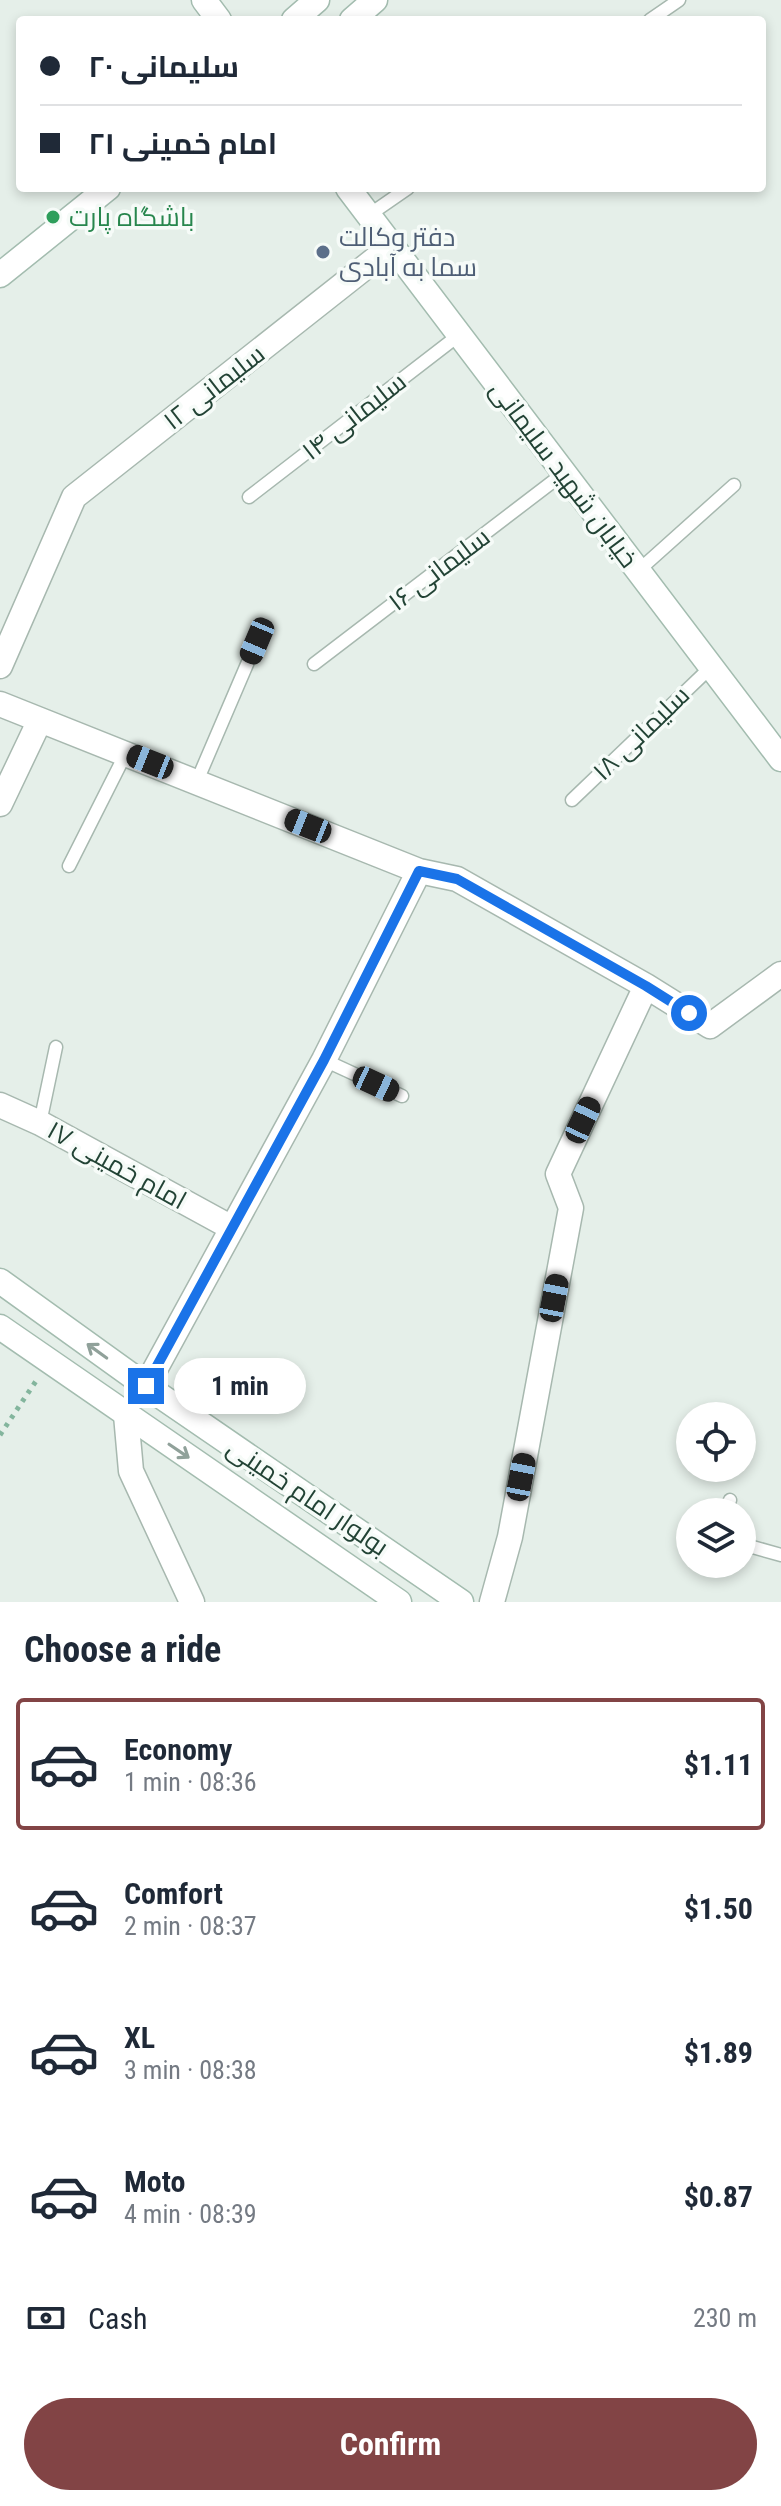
<!DOCTYPE html>
<html lang="en">
<head>
<meta charset="utf-8">
<style>
	:root { --surface:#fff; --page:#f2f2f3; --text:#1f2937; --muted:#747a83; --line:#e0e1e3; --accent:#824445 }
	body { margin:0; font-family:"Roboto Condensed",Cairo,sans-serif; background:var(--page); color:var(--text); height:100vh; display:flex; flex-direction:column; font-size:30px; white-space:nowrap }
	* { box-sizing:border-box; margin:0 }
	p { font-size:26px; color:var(--muted) }
	.icon { flex:none; width:44px; height:44px; fill:none; stroke:currentColor; stroke-width:2; stroke-linecap:round; stroke-linejoin:round }
	.map { position:relative; height:1602px; overflow:hidden }
	.panel { display:flex; flex-direction:column; background:var(--surface); flex:1 }
	.panel>* { flex:none }
	.guide { position:absolute; left:16px; top:16px; width:750px; height:176px; border-radius:8px; box-shadow:0 4px 12px #0003; display:grid; align-content:center; height:176px; padding:0 24px; background:var(--surface) }
	.controls { position:absolute; left:676px; top:1402px; display:grid; gap:16px }
	.controls a { display:grid; place-items:center; width:80px; height:80px; border-radius:50%; background:var(--surface); box-shadow:0 4px 12px #0003; font-size:40px }
	.end { position:absolute; width:36px; height:36px; margin:-18px; border:10px solid #1a73e8; background:#fff; box-shadow:0 0 0 4px #fff }
	.from { border-radius:50% }
	.bubble { position:absolute; height:56px; border-radius:28px; background:var(--surface); box-shadow:0 4px 12px #0003; font-size:26px; font-weight:700; line-height:56px; text-align:center }
	.car { position:absolute; width:24px; height:48px; margin:-24px -12px; border-radius:10px; box-shadow:0 0 6px 2px #0007; background:linear-gradient(#222 24%,#8ab4d8 0 40%,#222 0 76%,#8ab4d8 0 86%,#222 0) }
	.guide b { display:flex; align-items:center; gap:28px; height:76px; font-size:30px }
	.guide b+b { border-top:2px solid var(--line) }
	.guide i { width:20px; height:20px; background:var(--text) }
	ul { padding:0; list-style:none }
	li { display:flex; align-items:center; gap:24px; height:132px; margin:0 16px 12px; padding:0 8px; border:4px solid transparent; border-radius:8px }
	li div { flex:1 }
	li b { display:block; font-size:30px }
	li em { font-style:normal; font-weight:700 }
	li.active { border-color:var(--accent) }
	li>.icon { width:72px; height:72px; stroke-width:1.5 }
	h2 { padding:0 24px; font-size:36px; line-height:96px }
	.pay { display:flex; align-items:center; gap:20px; height:88px; padding:0 24px; font-size:30px }
	.pay p { margin-inline-start:auto }
	.action { display:flex; gap:16px; margin-top:auto; padding:16px 24px }
	.action a { flex:1; height:92px; border-radius:48px; background:var(--accent); color:#fff; font-size:32px; font-weight:700; line-height:92px; text-align:center }
	.map>svg:first-child { display:block }
	.lines { fill:none; stroke-linecap:round; stroke-linejoin:round }
	.lane-casing { stroke:#a7b8af; stroke-width:15 }
	.street-casing { stroke:#a7b8af; stroke-width:27 }
	.secondary-casing { stroke:#a3bcaf; stroke-width:27 }
	.path { stroke:#83b59d; stroke-width:5; stroke-dasharray:4 6; stroke-linecap:butt }
	.lane { stroke:#fff; stroke-width:12 }
	.street { stroke:#fff; stroke-width:24 }
	.secondary { stroke:#fff; stroke-width:24 }
	.oneway { stroke:#90a19a }
	.route { stroke:#1a73e8; stroke-width:10 }
	.leisure-dot { fill:#2e9e5b; stroke:#f6fbf8; stroke-width:3 }
	.service-dot { fill:#5c6f8a; stroke:#f6fbf8; stroke-width:3 }
	.labels { text-anchor:middle; dominant-baseline:central; stroke-width:7; stroke-linejoin:round; paint-order:stroke }
	.leisure-label { font-size:26px; fill:#27864d; stroke:#f6fbf8; text-anchor:start }
	.service-label { font-size:26px; fill:#4e5e75; stroke:#f6fbf8; text-anchor:start }
	.street-label { font-size:26px; fill:#224335; stroke:#f6fbf8 }
</style>
</head>
<body>
<div class="map">
<svg width="781" height="1602" viewBox="0 0 781 1602">
	<rect width="100%" height="100%" fill="#e5efe9"/>
	<g class="lines">
		<g class="lane-casing">
			<path id="lane" d="M650,20L679,0
				M369,215L408,188
				M249,497L459,335
				M638,571L734,485
				M314,664L564,473
				M197,781L257,641
				M572,800L711,667
				M69,866L126,753
				M324,1060L402,1096
				M40,1123L56,1047
				M726,1512L730,1500
				M742,1544L781,1555"/>
		</g>
		<g class="street-casing">
			<path id="street" d="M0,666L74,497L392,246
				M0,704L419,871L457,879L646,986L710,1026L781,974
				M0,804L40,720
				M0,1105L40,1123L232,1228
				M146,1386L324,1060L419,871
				M126,1415L131,1471L192,1602
				M492,1602L510,1537L571,1208L558,1174L646,986"/>
		</g>
		<g class="secondary-casing">
			<path id="secondary" d="M204,0L219,20
				M294,20L317,0
				M352,20L375,0
				M348,188L781,759
				M0,275L108,188
				M0,1281L146,1386L461,1602
				M0,1327L399,1602"/>
		</g>
		<path class="path" d="M0,1435L38,1378"/>
		<use href="#lane" class="lane"/>
		<use href="#street" class="street"/>
		<use href="#secondary" class="secondary"/>
	</g>
	<defs><path id="oneway-shaft" d="M-6 0H5M1.5-3L5.5 0L1.5 3" fill="none" stroke-width="1.6" stroke-linecap="round" stroke-linejoin="round" transform="scale(2)"/></defs>
	<g class="oneway">
		<use href="#oneway-shaft" transform="translate(97 1351) rotate(-144)"/>
		<use href="#oneway-shaft" transform="translate(179 1451) rotate(34)"/>
	</g>
	<g class="lines">
		<path class="route" d="M146,1386L324,1060L419,871L457,879L646,986L689,1013"/>
	</g>
	<circle class="leisure-dot" cx="53" cy="217" r="8"/>
	<circle class="service-dot" cx="323" cy="252" r="8"/>
	<g class="labels">
		<g class="leisure-label">
			<text x="69" y="217">باشگاه پارت</text>
		</g>
		<g class="service-label">
			<text x="339" y="237">دفتر وکالت<tspan x="339" dy="30">سما به آبادی</tspan></text>
		</g>
		<g class="street-label">
			<text transform="translate(214 387) rotate(-38)">سلیمانی ۱۲</text>
			<text transform="translate(354 416) rotate(-38)">سلیمانی ۱۴</text>
			<text transform="translate(564 474) rotate(53)">خیابان شهید سلیمانی</text>
			<text transform="translate(439 569) rotate(-37)">سلیمانی ۱۶</text>
			<text transform="translate(641 733) rotate(-44)">سلیمانی ۱۸</text>
			<text transform="translate(117 1165) rotate(29)">امام خمینی ۱۷</text>
			<text transform="translate(308 1497) rotate(34)">بولوار امام خمینی</text>
		</g>
	</g>
</svg>
<div class="controls">
<a><svg class="icon" aria-label="locate" viewBox="0 0 24 24"><circle cx="12" cy="12" r="6"/><path d="M12 2v4M12 18v4M2 12h4M18 12h4"/></svg></a>
<a><svg class="icon" aria-label="layers" viewBox="0 0 24 24"><path d="M12 4l9 5-9 5-9-5zM3 14l9 5 9-5"/></svg></a>
</div>
<i class="end from" style="left:689px;top:1013px"></i>
<i class="end" style="left:146px;top:1386px"></i>
<div class="bubble" style="left:174px;top:1358px;width:132px">1 min</div>
<i class="car" style="left:257px;top:641px;rotate:203deg"></i>
<i class="car" style="left:150px;top:762px;rotate:292deg"></i>
<i class="car" style="left:308px;top:826px;rotate:292deg"></i>
<i class="car" style="left:376px;top:1084px;rotate:115deg"></i>
<i class="car" style="left:583px;top:1120px;rotate:25deg"></i>
<i class="car" style="left:554px;top:1298px;rotate:11deg"></i>
<i class="car" style="left:521px;top:1477px;rotate:11deg"></i>
<div class="guide">
<b><i class="from"></i>سلیمانی ۲۰</b>
<b><i></i>امام خمینی ۲۱</b>
</div>
</div>
<section class="panel">
<h2>Choose a ride</h2>
<ul>
<li class="active"><svg class="icon" aria-label="car" viewBox="0 0 24 24"><path d="M5 17H2v-5l4-1 3-4h7l3 4 3 1v5h-3M9 17h6M6 11h13"/><circle cx="7" cy="17" r="2"/><circle cx="17" cy="17" r="2"/></svg><div><b>Economy</b><p>1 min · 08:36</p></div><em>$1.11</em></li>
<li><svg class="icon" aria-label="car" viewBox="0 0 24 24"><path d="M5 17H2v-5l4-1 3-4h7l3 4 3 1v5h-3M9 17h6M6 11h13"/><circle cx="7" cy="17" r="2"/><circle cx="17" cy="17" r="2"/></svg><div><b>Comfort</b><p>2 min · 08:37</p></div><em>$1.50</em></li>
<li><svg class="icon" aria-label="car" viewBox="0 0 24 24"><path d="M5 17H2v-5l4-1 3-4h7l3 4 3 1v5h-3M9 17h6M6 11h13"/><circle cx="7" cy="17" r="2"/><circle cx="17" cy="17" r="2"/></svg><div><b>XL</b><p>3 min · 08:38</p></div><em>$1.89</em></li>
<li><svg class="icon" aria-label="car" viewBox="0 0 24 24"><path d="M5 17H2v-5l4-1 3-4h7l3 4 3 1v5h-3M9 17h6M6 11h13"/><circle cx="7" cy="17" r="2"/><circle cx="17" cy="17" r="2"/></svg><div><b>Moto</b><p>4 min · 08:39</p></div><em>$0.87</em></li>
</ul>
<div class="pay"><svg class="icon" aria-label="cash" viewBox="0 0 24 24"><path d="M3 7h18v10H3z"/><circle cx="12" cy="12" r="2"/></svg>Cash<p>230 m</p></div>
<div class="action"><a>Confirm</a></div>
</section>
</body>
</html>
